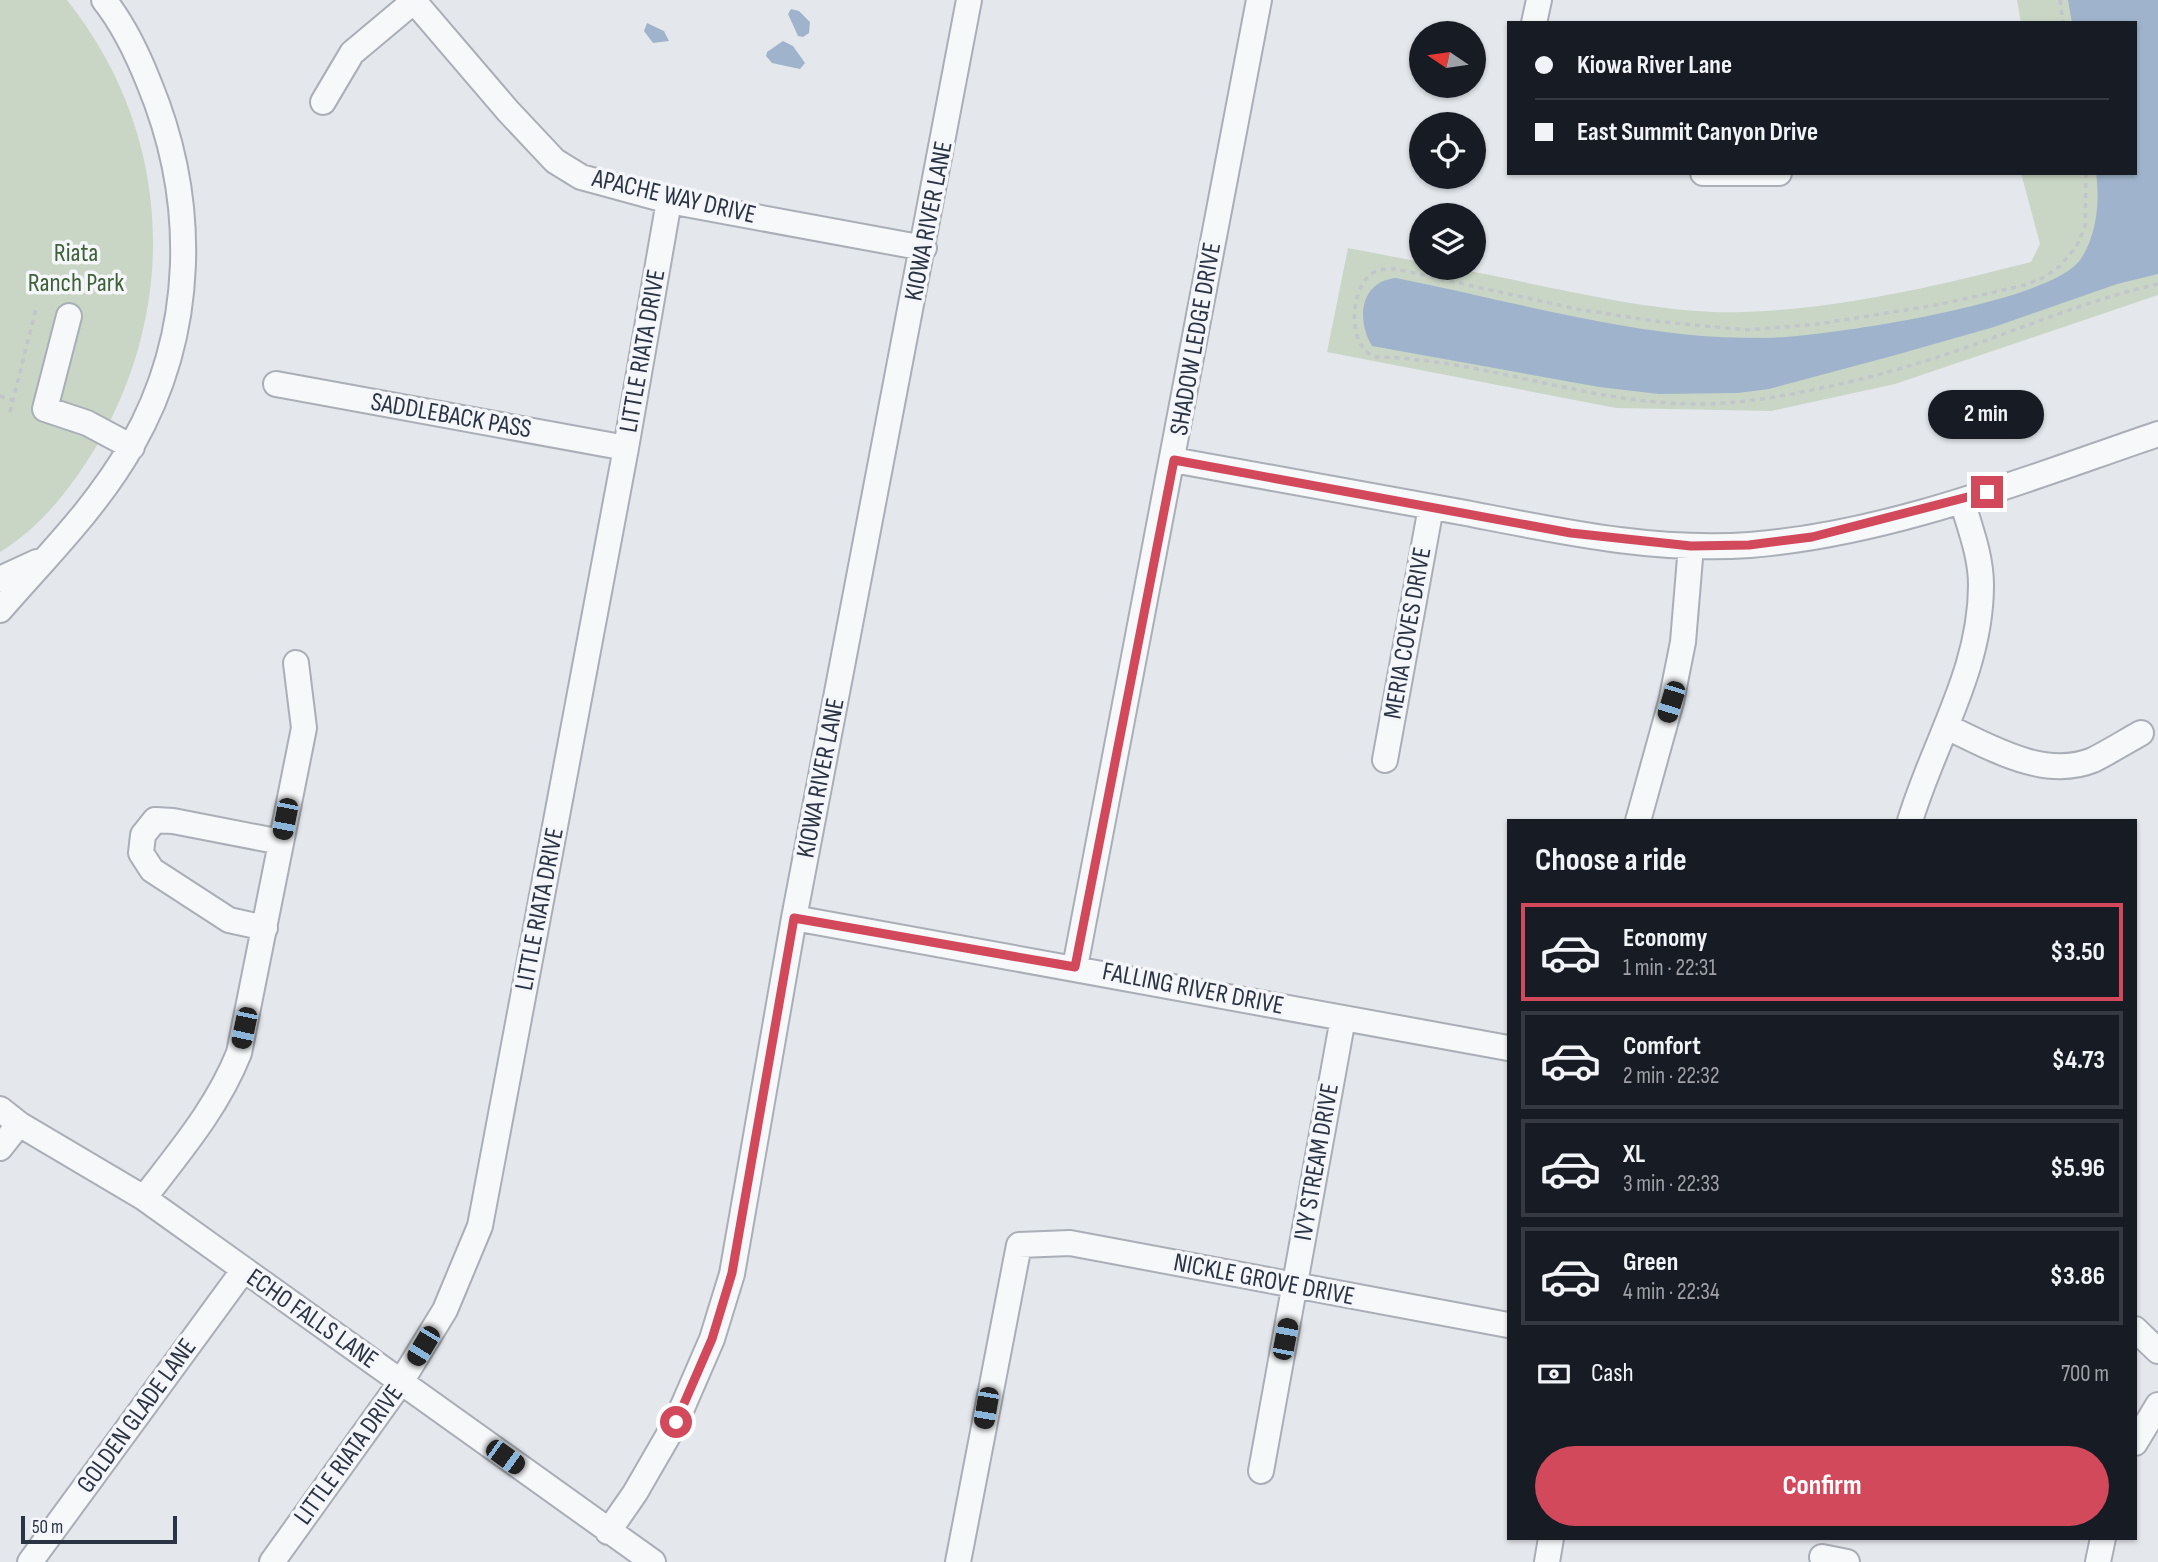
<!DOCTYPE html>
<html lang="en">
<head>
<meta charset="utf-8">
<style>
	:root { --surface:#171b24; --page:#20242c; --text:#f1f3f6; --muted:#9ea1a6; --line:#363941; --accent:#d1495b }
	body { margin:0; font-family:"Sofia Sans Condensed",sans-serif; background:var(--page); color:var(--text); height:100vh; display:flex; flex-direction:column; font-size:26px; white-space:nowrap }
	* { box-sizing:border-box; margin:0 }
	p { font-size:23px; color:var(--muted) }
	.icon { flex:none; width:38px; height:38px; fill:none; stroke:currentColor; stroke-width:2; stroke-linecap:round; stroke-linejoin:round }
	.map { position:relative; flex:1; overflow:hidden }
	.panel { position:absolute; left:1507px; top:819px; width:630px; height:721px; display:flex; flex-direction:column; background:var(--surface); border-radius:0px; box-shadow:0 2px 5px #0004 }
	.panel>* { flex:none }
	.hud { position:absolute; left:1507px; top:21px; width:630px; height:154px; border-radius:0px; box-shadow:0 2px 5px #0004; display:grid; align-content:center; height:154px; padding:0 28px; background:var(--surface) }
	.needle { width:46px; rotate:283deg }
	.fabs { position:absolute; left:1409px; top:21px; display:grid; gap:14px }
	.fabs a { display:grid; place-items:center; width:77px; height:77px; border-radius:50%; background:var(--surface); box-shadow:0 2px 5px #0004; font-size:35px }
	.scale { position:absolute; left:21px; bottom:18px; width:156px; box-sizing:border-box; padding-left:7px; border:4px solid #2b3445; border-top:0; font-size:19px; line-height:24px; white-space:nowrap; color:#2b3445; -webkit-text-stroke:5px #f4f6f9; paint-order:stroke }
	.end { position:absolute; width:32px; height:32px; margin:-16px; border:9px solid #d1495b; background:#fff; box-shadow:0 0 0 4px #fff }
	.from { border-radius:50% }
	.bubble { position:absolute; height:49px; border-radius:24px; background:var(--surface); box-shadow:0 2px 5px #0004; font-size:23px; font-weight:700; line-height:49px; text-align:center }
	.car { position:absolute; width:21px; height:42px; margin:-21px -10px; border-radius:9px; box-shadow:0 0 5px 2px #0007; background:linear-gradient(#222 24%,#8ab4d8 0 40%,#222 0 76%,#8ab4d8 0 86%,#222 0) }
	.hud b { display:flex; align-items:center; gap:24px; height:66px; font-size:26px }
	.hud b+b { border-top:2px solid var(--line) }
	.hud i { width:18px; height:18px; background:var(--text) }
	ul { padding:0; list-style:none }
	li { display:flex; align-items:center; gap:21px; height:98px; margin:0 14px 10px; padding:0 14px; border:4px solid var(--line); border-radius:0px }
	li div { flex:1 }
	li b { display:block; font-size:26px }
	li em { font-style:normal; font-weight:700 }
	li.current { border-color:var(--accent) }
	li>.icon { width:63px; height:63px; stroke-width:1.5 }
	h2 { padding:0 28px; font-size:32px; line-height:84px }
	.pay { display:flex; align-items:center; gap:18px; height:77px; padding:0 28px; font-size:26px }
	.pay p { margin-inline-start:auto }
	.primary-button { display:flex; gap:14px; margin-top:auto; padding:14px 28px }
	.primary-button a { flex:1; height:80px; border-radius:42px; background:var(--accent); color:#fff; font-size:28px; font-weight:700; line-height:80px; text-align:center }
	.map>svg:first-child { display:block }
	.green { fill:#c9d6c5 }
	.water { fill:#9fb4cc }
	.lines { fill:none; stroke-linecap:round; stroke-linejoin:round }
	.minor-casing { stroke:#a9aeb7; stroke-width:28 }
	.path { stroke:#c2c5cb; stroke-width:3.5; stroke-dasharray:5 5; stroke-linecap:butt }
	.minor { stroke:#f7f8fa; stroke-width:24 }
	.route { stroke:#d1495b; stroke-width:9 }
	.labels { text-anchor:middle; dominant-baseline:central; stroke-width:7; stroke-linejoin:round; paint-order:stroke }
	.street-label { font-size:26px; fill:#2b3445; stroke:#f4f6f9 }
	.park-label { font-size:26px; fill:#3f6138; stroke:#f4f6f9 }
</style>
</head>
<body>
<div class="map">
<svg width="2158" height="1562" viewBox="0 0 2158 1562">
	<rect width="100%" height="100%" fill="#e4e7ec"/>
	<path class="green" d="M0,0H67C172,132 180,304 96,447C71,488 41,527 0,552Z
		M2017,0H2158V295L1895,384L1771,411L1616,408L1327,352L1348,248L1421,262V268H1453C1543,284 1653,315 1743,312C1840,309 1937,286 2031,262L2040,244L2021,173H2135V23H2021Z"/>
	<path class="water" d="M2068,0H2158V274L2117,284L1994,327L1892,356L1769,389L1738,393L1659,394L1599,387L1372,346C1356,320 1360,281 1396,278C1491,297 1585,323 1681,334C1709,337 1738,338 1766,338C1823,337 2050,303 2080,260C2097,236 2100,201 2096,173H2135V23H2072Z
		M791,9L799,11L810,22L809,33L803,37L798,36L788,14Z
		M647,23L664,31L669,41L653,43L644,31Z
		M783,41L793,46L805,63L800,69L772,63L766,56L767,52Z"/>
	<g class="lines">
		<g class="minor-casing">
			<path id="minor" d="M413,0L508,111L555,161L581,177L669,201L924,248
				M1534,23L1539,0
				M323,102L352,53L414,1
				M1703,173H1779
				M69,316L45,409L87,423L132,447
				M276,384L626,448
				M1173,460C1271,478 1368,495 1466,513C1559,531 1654,552 1750,545C1890,534 2026,479 2158,434
				M0,579L37,562
				M0,610C46,557 97,507 132,445C196,333 198,201 149,83C138,55 123,24 104,0
				M1947,727C1990,747 2044,780 2093,760C2109,752 2125,742 2141,733
				M1385,760L1431,507
				M1638,821L1671,702L1683,642L1691,546
				M1910,821C1934,741 1981,671 1981,585C1981,556 1970,528 1962,501
				M794,918L1508,1048
				M265,928L229,920L152,870L141,853L143,835L155,820L173,821L281,842
				M1075,967L1259,0
				M0,1109L19,1124L144,1198L653,1562
				M0,1148L19,1124
				M144,1198C180,1151 217,1108 239,1053L304,728L296,663
				M2135,1329L2158,1351
				M2135,1443L2158,1405
				M1261,1471L1343,1018
				M608,1532L635,1493L676,1422L712,1339L732,1274L794,918L969,0
				M1822,1557L1847,1562
				M30,1562L243,1271
				M272,1562L401,1382L445,1310L480,1226L626,448L669,201
				M958,1562L1019,1245L1070,1243L1508,1325
				M1547,1562L1551,1538
				M2098,1562L2103,1538"/>
		</g>
		<path class="path" d="M2060,0L2063,23
			M2086,173L2085,227L2076,247L2060,266L2045,277L2025,285L1942,304L1818,324L1747,330L1653,321L1577,309L1396,269C1387,269 1377,269 1370,275C1349,293 1348,347 1375,357C1493,359 1606,412 1725,403C1781,399 1859,381 1912,365C1995,341 2073,303 2158,284
			M0,396L13,400
			M10,412L37,305"/>
		<use href="#minor" class="minor"/>
	</g>
	<g class="lines">
		<path class="route" d="M676,1422L712,1339L732,1273L794,918L1075,967L1174,460L1571,533L1691,546L1749,545L1812,537L1987,492"/>
	</g>
	<g class="labels">
		<g class="street-label">
			<text transform="translate(674 197) rotate(13)">APACHE WAY DRIVE</text>
			<text transform="translate(929 221) rotate(-79)">KIOWA RIVER LANE</text>
			<text transform="translate(1196 339) rotate(-80)">SHADOW LEDGE DRIVE</text>
			<text transform="translate(643 351) rotate(-80)">LITTLE RIATA DRIVE</text>
			<text transform="translate(451 416) rotate(10)">SADDLEBACK PASS</text>
			<text transform="translate(1408 633) rotate(-80)">MERIA COVES DRIVE</text>
			<text transform="translate(821 778) rotate(-79)">KIOWA RIVER LANE</text>
			<text transform="translate(540 909) rotate(-79)">LITTLE RIATA DRIVE</text>
			<text transform="translate(1193 989) rotate(11)">FALLING RIVER DRIVE</text>
			<text transform="translate(1317 1162) rotate(-80)">IVY STREAM DRIVE</text>
			<text transform="translate(1264 1280) rotate(11)">NICKLE GROVE DRIVE</text>
			<text transform="translate(312 1319) rotate(35)">ECHO FALLS LANE</text>
			<text transform="translate(137 1416) rotate(-54)">GOLDEN GLADE LANE</text>
			<text transform="translate(349 1455) rotate(-54)">LITTLE RIATA DRIVE</text>
		</g>
		<g class="park-label">
			<text x="76" y="253">Riata<tspan x="76" dy="30">Ranch Park</tspan></text>
		</g>
	</g>
</svg>
<div class="fabs">
<a><svg class="needle" viewBox="-14 -14 28 28"><path d="M0-13l5 13h-10z" fill="#e53935"/><path d="M0 13l5-13h-10z" fill="#9ea1a6"/></svg></a>
<a><svg class="icon" aria-label="locate" viewBox="0 0 24 24"><circle cx="12" cy="12" r="6"/><path d="M12 2v4M12 18v4M2 12h4M18 12h4"/></svg></a>
<a><svg class="icon" aria-label="layers" viewBox="0 0 24 24"><path d="M12 4l9 5-9 5-9-5zM3 14l9 5 9-5"/></svg></a>
</div>
<div class="scale">50 m</div>
<i class="end from" style="left:676px;top:1422px"></i>
<i class="end" style="left:1987px;top:492px"></i>
<div class="bubble" style="left:1928px;top:390px;width:116px">2 min</div>
<i class="car" style="left:1671px;top:702px;rotate:197deg"></i>
<i class="car" style="left:285px;top:819px;rotate:191deg"></i>
<i class="car" style="left:244px;top:1028px;rotate:192deg"></i>
<i class="car" style="left:1285px;top:1339px;rotate:11deg"></i>
<i class="car" style="left:423px;top:1346px;rotate:211deg"></i>
<i class="car" style="left:986px;top:1408px;rotate:190deg"></i>
<i class="car" style="left:505px;top:1457px;rotate:126deg"></i>
<div class="hud">
<b><i class="from"></i>Kiowa River Lane</b>
<b><i></i>East Summit Canyon Drive</b>
</div>
<section class="panel">
<h2>Choose a ride</h2>
<ul>
<li class="current"><svg class="icon" aria-label="car" viewBox="0 0 24 24"><path d="M5 17H2v-5l4-1 3-4h7l3 4 3 1v5h-3M9 17h6M6 11h13"/><circle cx="7" cy="17" r="2"/><circle cx="17" cy="17" r="2"/></svg><div><b>Economy</b><p>1 min · 22:31</p></div><em>$3.50</em></li>
<li><svg class="icon" aria-label="car" viewBox="0 0 24 24"><path d="M5 17H2v-5l4-1 3-4h7l3 4 3 1v5h-3M9 17h6M6 11h13"/><circle cx="7" cy="17" r="2"/><circle cx="17" cy="17" r="2"/></svg><div><b>Comfort</b><p>2 min · 22:32</p></div><em>$4.73</em></li>
<li><svg class="icon" aria-label="car" viewBox="0 0 24 24"><path d="M5 17H2v-5l4-1 3-4h7l3 4 3 1v5h-3M9 17h6M6 11h13"/><circle cx="7" cy="17" r="2"/><circle cx="17" cy="17" r="2"/></svg><div><b>XL</b><p>3 min · 22:33</p></div><em>$5.96</em></li>
<li><svg class="icon" aria-label="car" viewBox="0 0 24 24"><path d="M5 17H2v-5l4-1 3-4h7l3 4 3 1v5h-3M9 17h6M6 11h13"/><circle cx="7" cy="17" r="2"/><circle cx="17" cy="17" r="2"/></svg><div><b>Green</b><p>4 min · 22:34</p></div><em>$3.86</em></li>
</ul>
<div class="pay"><svg class="icon" aria-label="cash" viewBox="0 0 24 24"><path d="M3 7h18v10H3z"/><circle cx="12" cy="12" r="2"/></svg>Cash<p>700 m</p></div>
<div class="primary-button"><a>Confirm</a></div>
</section>
</div>
</body>
</html>
